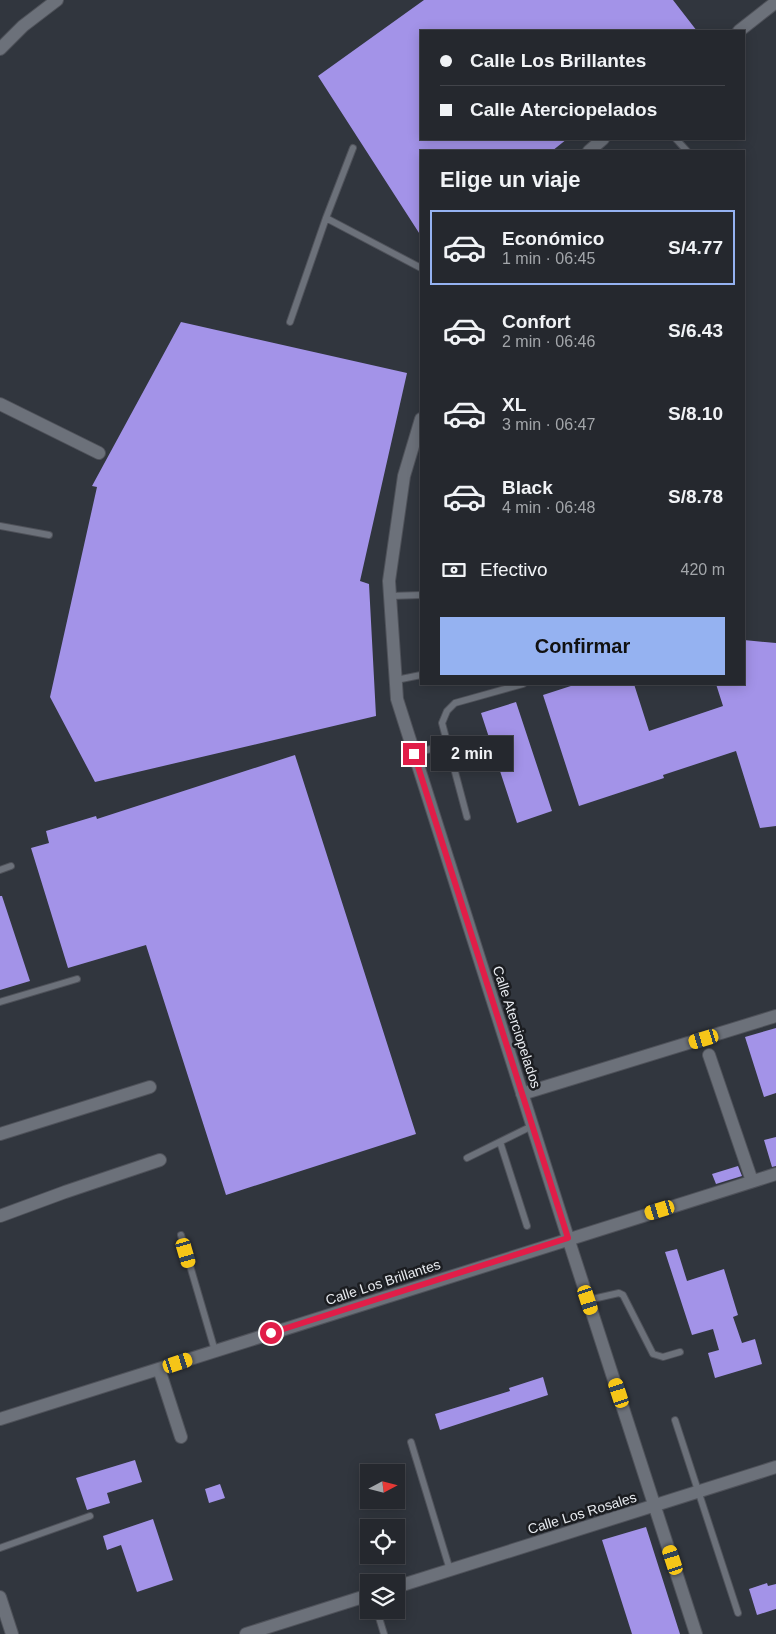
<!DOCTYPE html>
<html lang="es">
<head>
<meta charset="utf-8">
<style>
	:root { --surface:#25282e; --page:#2d3036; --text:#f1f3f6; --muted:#a3a6aa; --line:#42444a; --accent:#95b2f1 }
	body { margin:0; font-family:Helvetica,sans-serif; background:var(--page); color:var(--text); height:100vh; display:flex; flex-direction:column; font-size:19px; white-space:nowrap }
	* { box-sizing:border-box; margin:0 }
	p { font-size:16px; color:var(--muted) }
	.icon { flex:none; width:28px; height:28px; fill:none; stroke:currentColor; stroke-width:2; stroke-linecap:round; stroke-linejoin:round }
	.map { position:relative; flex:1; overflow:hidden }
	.drawer { position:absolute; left:420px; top:150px; width:325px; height:535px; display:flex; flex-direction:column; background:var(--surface); border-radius:0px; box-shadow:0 2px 12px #0003,0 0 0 1px var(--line) }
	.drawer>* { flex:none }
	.hud { position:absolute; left:420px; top:30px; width:325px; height:110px; border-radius:0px; box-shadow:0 2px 12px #0003,0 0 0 1px var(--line); display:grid; align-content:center; height:110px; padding:0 20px; background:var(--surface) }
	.needle { width:32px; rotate:83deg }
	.buttons { position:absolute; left:360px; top:1464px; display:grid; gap:10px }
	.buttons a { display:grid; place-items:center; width:45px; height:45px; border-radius:0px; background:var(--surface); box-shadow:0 2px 12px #0003,0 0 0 1px var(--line); font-size:25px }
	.end { position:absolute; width:22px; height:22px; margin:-11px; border:6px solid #e11d48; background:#fff; box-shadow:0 0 0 2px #fff }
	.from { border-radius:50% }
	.bubble { position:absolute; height:35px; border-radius:0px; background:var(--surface); box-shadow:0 2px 12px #0003,0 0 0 1px var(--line); font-size:16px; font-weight:700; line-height:35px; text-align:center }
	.car { position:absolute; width:15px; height:30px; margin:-15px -8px; border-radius:6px; box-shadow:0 0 4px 1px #0007; background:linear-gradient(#f5c518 24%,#345 0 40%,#f5c518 0 76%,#345 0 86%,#f5c518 0) }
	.hud b { display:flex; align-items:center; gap:18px; height:48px; font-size:19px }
	.hud b+b { border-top:1px solid var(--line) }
	.hud i { width:12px; height:12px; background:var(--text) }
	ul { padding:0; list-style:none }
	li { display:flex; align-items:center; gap:15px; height:75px; margin:0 10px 8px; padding:0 10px; border:2px solid transparent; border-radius:0px }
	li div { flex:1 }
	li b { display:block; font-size:19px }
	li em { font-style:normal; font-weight:700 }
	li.active { border-color:var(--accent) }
	li>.icon { width:45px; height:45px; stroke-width:1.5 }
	h2 { padding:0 20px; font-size:22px; line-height:60px }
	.pay { display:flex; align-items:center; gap:12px; height:55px; padding:0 20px; font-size:19px }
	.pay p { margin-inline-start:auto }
	.action { display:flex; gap:10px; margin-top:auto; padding:10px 20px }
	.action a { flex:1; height:58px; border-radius:0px; background:var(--accent); color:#111; font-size:20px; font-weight:700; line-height:58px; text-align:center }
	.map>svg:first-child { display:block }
	.building { fill:#a393e8 }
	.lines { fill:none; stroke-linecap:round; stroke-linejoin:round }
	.service-casing { stroke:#4f525a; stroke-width:8 }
	.minor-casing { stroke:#4f525a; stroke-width:14 }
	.tertiary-casing { stroke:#4f525a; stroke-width:14 }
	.service { stroke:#6c717a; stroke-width:6 }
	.minor { stroke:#6c717a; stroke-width:12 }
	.tertiary { stroke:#6c717a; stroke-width:12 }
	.route { stroke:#e11d48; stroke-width:6 }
	.labels { text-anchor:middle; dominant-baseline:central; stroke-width:5; stroke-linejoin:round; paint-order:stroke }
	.street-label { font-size:14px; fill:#e7eaef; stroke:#1b1d21 }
</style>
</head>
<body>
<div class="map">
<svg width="776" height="1634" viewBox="0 0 776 1634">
	<rect width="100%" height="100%" fill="#31363e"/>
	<path class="building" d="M424,0H673L697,31H421V139H567L552,151H421V236L318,76Z
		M181,322L407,373L360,581L369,584L376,716L95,782L50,697L97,487L92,486Z
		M744,640L776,643V826L760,828L736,751L663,775L664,778L579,806L543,695L577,684H634L649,731L723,706L716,684H744Z
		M516,702L552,811L517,823L481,713Z
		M295,755L416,1134L226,1195L146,945L68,968L31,848L49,843L46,831L96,816L97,819Z
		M0,896H2L30,981L0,990Z
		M776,1028V1093L764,1097L745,1037Z
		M776,1137V1166L772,1167L764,1140Z
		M738,1166L742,1176L716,1184L712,1174Z
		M677,1249L687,1281L724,1269L738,1315L733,1317L742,1343L755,1339L762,1364L715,1378L708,1353L719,1350L713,1329L692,1335L665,1252Z
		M543,1377L548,1395L440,1430L435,1414L510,1391L509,1388Z
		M135,1460L142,1482L107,1493L110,1503L87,1510L76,1478Z
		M220,1484L225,1498L209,1503L205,1489Z
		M153,1519L173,1580L137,1592L121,1545L107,1550L103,1536Z
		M646,1527L680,1634H632L602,1540Z
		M767,1583L768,1586L776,1584V1609L757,1615L749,1589Z"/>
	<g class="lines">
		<g class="service-casing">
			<path id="service" d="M676,139L687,151
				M326,218L421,268
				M290,322L326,218L353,148
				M0,526L49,535
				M390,596L421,595
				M396,680L421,675
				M414,753L448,745
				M467,817L442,723L447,711L455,703L523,684
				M0,870L11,866
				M0,1002L77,979
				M500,1142L527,1226
				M467,1158L532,1126
				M181,1235L215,1351
				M588,1300L619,1293L623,1295L653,1354L663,1357L680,1352
				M675,1420L738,1613
				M411,1442L450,1570
				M0,1548L90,1516
				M377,1611L384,1634"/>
		</g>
		<g class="minor-casing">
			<path id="minor" d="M739,31L776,2
				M589,151L603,139
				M0,404L99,453
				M421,419L404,476L389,581L397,699L568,1238L696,1634
				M709,1055L752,1181
				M522,1094L776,1016
				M0,1134L150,1087
				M0,1216L65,1192L160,1160
				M159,1369L181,1437
				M0,1419L776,1174
				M396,1587L776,1467
				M246,1634L369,1595"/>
		</g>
		<g class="tertiary-casing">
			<path id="tertiary" d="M0,49L23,26L57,0
				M0,1597L12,1634"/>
		</g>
		<use href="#service" class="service"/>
		<use href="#minor" class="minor"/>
		<use href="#tertiary" class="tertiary"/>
	</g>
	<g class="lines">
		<path class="route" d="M271,1333L568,1238L414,754"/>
	</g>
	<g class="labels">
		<g class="street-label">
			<text transform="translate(517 1027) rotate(72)">Calle Aterciopelados</text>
			<text transform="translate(383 1282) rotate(-18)">Calle Los Brillantes</text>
			<text transform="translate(582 1513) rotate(-17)">Calle Los Rosales</text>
		</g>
	</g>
</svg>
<div class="buttons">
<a><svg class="needle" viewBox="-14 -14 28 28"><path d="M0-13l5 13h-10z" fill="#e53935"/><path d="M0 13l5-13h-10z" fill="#a3a6aa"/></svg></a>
<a><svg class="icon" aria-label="locate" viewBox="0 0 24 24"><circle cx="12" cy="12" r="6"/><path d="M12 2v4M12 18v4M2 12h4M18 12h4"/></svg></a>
<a><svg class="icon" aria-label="layers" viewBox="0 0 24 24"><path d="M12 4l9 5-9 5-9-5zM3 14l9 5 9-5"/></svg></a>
</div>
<i class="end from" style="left:271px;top:1333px"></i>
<i class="end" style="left:414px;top:754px"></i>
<div class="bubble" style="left:431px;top:736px;width:82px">2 min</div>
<i class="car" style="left:704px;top:1039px;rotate:253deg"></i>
<i class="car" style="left:660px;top:1210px;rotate:253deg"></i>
<i class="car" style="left:186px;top:1253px;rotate:164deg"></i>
<i class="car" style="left:588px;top:1300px;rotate:162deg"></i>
<i class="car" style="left:178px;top:1363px;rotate:72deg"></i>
<i class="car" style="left:619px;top:1393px;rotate:342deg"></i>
<i class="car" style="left:673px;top:1560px;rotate:342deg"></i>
<div class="hud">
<b><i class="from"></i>Calle Los Brillantes</b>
<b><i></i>Calle Aterciopelados</b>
</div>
<section class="drawer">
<h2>Elige un viaje</h2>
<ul>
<li class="active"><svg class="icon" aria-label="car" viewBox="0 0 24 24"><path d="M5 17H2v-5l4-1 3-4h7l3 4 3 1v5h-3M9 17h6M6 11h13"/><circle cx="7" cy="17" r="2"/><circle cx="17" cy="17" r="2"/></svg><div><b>Económico</b><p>1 min · 06:45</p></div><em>S/4.77</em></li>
<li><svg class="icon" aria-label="car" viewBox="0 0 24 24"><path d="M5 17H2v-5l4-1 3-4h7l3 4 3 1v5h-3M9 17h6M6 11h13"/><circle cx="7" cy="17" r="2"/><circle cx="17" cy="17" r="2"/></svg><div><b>Confort</b><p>2 min · 06:46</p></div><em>S/6.43</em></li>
<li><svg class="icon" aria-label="car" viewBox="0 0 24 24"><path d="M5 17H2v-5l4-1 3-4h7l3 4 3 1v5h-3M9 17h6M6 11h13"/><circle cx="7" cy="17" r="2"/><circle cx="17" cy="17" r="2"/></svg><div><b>XL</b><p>3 min · 06:47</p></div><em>S/8.10</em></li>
<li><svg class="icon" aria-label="car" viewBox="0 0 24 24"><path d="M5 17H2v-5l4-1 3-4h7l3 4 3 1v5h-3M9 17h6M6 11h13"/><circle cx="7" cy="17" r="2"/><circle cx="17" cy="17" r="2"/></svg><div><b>Black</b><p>4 min · 06:48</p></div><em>S/8.78</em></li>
</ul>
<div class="pay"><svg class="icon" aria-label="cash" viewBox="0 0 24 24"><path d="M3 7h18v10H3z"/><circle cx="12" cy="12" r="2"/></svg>Efectivo<p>420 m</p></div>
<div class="action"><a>Confirmar</a></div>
</section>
</div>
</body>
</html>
